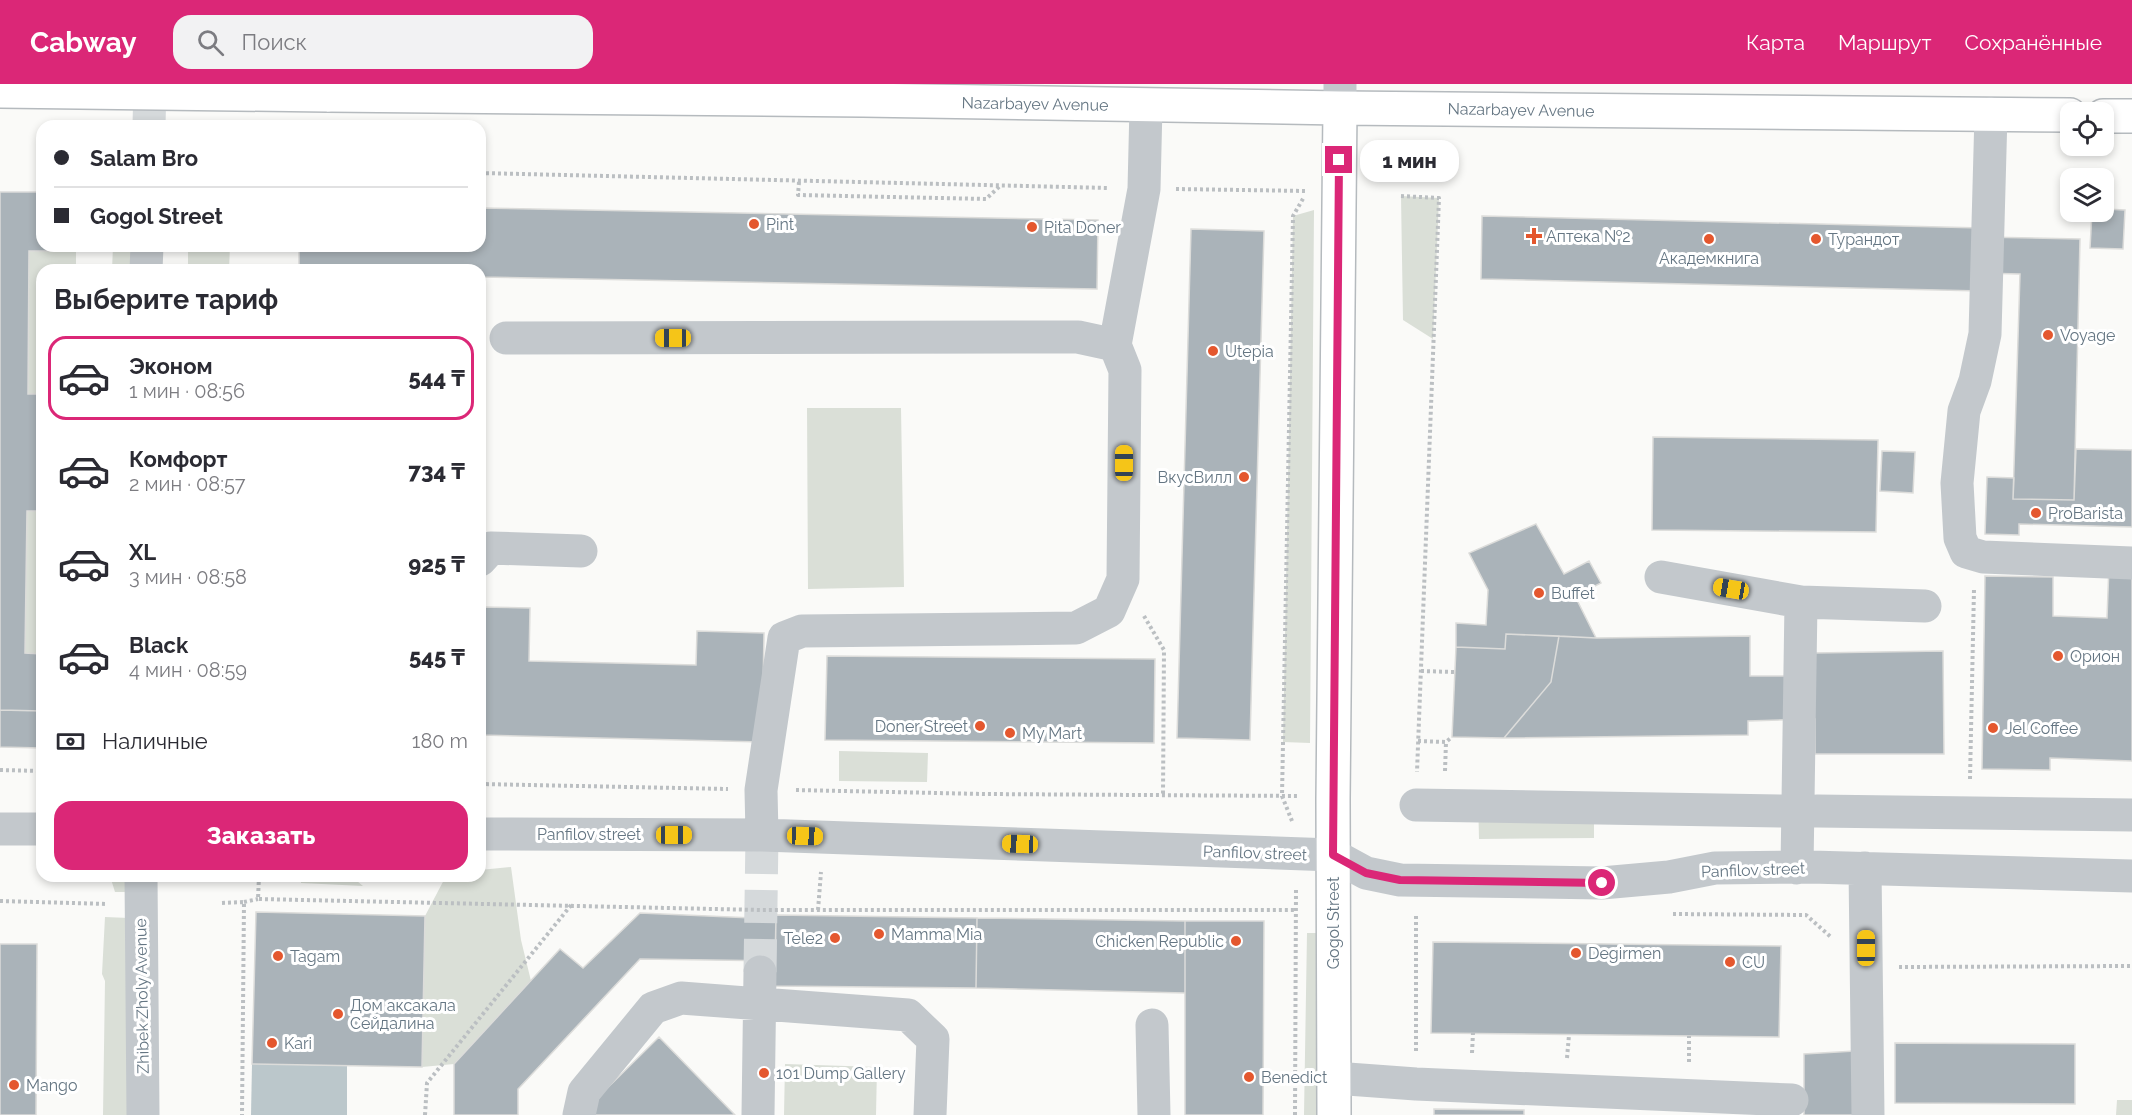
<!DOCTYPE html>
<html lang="ru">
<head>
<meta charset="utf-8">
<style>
	:root { --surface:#fff; --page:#f2f2f3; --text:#2b2b33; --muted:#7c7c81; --line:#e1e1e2; --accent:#db2777 }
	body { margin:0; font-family:Raleway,sans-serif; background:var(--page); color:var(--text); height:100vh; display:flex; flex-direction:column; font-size:22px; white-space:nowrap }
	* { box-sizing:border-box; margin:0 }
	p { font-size:20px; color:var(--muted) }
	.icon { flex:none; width:33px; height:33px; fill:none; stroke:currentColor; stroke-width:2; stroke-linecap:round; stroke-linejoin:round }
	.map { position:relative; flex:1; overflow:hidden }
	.drawer { position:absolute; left:36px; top:180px; width:450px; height:618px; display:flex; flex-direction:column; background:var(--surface); border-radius:18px; box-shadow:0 3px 9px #0003 }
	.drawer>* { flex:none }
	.banner { position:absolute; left:36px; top:36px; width:450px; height:132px; border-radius:18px; box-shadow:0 3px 9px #0003; display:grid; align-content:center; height:132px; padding:0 18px; background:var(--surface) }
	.buttons { position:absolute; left:2060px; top:18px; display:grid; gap:12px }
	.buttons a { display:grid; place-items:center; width:54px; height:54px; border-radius:12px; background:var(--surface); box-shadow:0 3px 9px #0003; font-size:30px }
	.end { position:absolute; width:27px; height:27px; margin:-14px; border:8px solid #db2777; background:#fff; box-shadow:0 0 0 3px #fff }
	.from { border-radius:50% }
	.bubble { position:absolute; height:42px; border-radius:18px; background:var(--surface); box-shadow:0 3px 9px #0003; font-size:20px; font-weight:800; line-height:42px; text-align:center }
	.car { position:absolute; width:18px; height:36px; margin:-18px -9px; border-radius:8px; box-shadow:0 0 4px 2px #0007; background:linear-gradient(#f5c518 24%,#345 0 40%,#f5c518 0 76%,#345 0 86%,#f5c518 0) }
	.banner b { display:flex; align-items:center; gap:21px; height:57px; font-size:22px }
	.banner b+b { border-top:2px solid var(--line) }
	.banner i { width:15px; height:15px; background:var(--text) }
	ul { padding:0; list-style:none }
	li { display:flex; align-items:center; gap:18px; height:84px; margin:0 12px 9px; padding:0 6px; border:3px solid transparent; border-radius:18px }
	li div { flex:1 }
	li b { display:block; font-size:22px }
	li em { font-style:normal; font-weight:800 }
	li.current { border-color:var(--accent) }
	li>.icon { width:54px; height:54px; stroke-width:1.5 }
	h2 { padding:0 18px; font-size:27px; line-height:72px }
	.pay { display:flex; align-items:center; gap:15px; height:66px; padding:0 18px; font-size:22px }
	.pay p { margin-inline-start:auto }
	.cta { display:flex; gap:12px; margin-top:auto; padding:12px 18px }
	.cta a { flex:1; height:69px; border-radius:18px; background:var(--accent); color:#fff; font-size:24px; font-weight:800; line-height:69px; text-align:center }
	header { display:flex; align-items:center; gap:36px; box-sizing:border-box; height:84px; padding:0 30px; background:var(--accent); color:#fff }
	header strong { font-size:28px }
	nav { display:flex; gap:33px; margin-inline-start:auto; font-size:21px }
	.search { width:420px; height:54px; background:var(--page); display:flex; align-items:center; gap:15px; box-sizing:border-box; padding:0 21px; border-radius:18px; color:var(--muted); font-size:22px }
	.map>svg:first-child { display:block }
	.green { fill:#dadfd7 }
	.water { fill:#bbc7cb }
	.building { fill:#aab3b9; stroke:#dcdcda; stroke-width:1.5 }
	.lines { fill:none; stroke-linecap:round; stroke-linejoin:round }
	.minor-tunnel { stroke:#d5d9db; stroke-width:33; stroke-dasharray:33 16; stroke-linecap:butt }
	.major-casing { stroke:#b5babe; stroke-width:36 }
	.path { stroke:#bbbfc2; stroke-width:4; stroke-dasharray:3 3; stroke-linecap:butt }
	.minor { stroke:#c3c8cc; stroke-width:33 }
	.major { stroke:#fff; stroke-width:33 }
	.major-bridge-casing { stroke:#b5babe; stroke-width:36; stroke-linecap:butt }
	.major-bridge { stroke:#fff; stroke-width:33 }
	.route { stroke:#db2777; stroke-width:8 }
	.poi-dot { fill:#e4572e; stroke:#fff; stroke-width:2 }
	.labels { text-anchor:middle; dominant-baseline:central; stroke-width:6; stroke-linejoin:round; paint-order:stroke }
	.street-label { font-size:16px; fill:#657683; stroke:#fff }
	.poi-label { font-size:16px; fill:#657683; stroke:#fff; text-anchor:start }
</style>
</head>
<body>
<header>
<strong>Cabway</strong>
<div class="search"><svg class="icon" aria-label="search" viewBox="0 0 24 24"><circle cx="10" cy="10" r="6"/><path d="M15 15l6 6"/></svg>Поиск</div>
<nav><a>Карта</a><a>Маршрут</a><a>Сохранённые</a></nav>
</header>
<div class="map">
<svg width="2132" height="1031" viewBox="0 0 2132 1031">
	<rect width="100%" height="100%" fill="#fafaf8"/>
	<path class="green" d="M1401,112L1439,114L1433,255L1403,236Z
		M1314,126L1310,659L1283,658L1293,132Z
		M49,162H76V186H42V353H39V311L28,310L29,167H49Z
		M113,162H144L143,186H112Z
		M188,162H230L229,186H188Z
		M807,324H901L904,503L808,505Z
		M38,398H42V570L25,569L27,427Z
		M839,667L928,669L927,698L839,697Z
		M1594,712V754L1479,755L1478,713Z
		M511,783L521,856L531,897L454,980L422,983L425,832L446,792H480V786Z
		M110,792H129L128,808H115Z
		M301,792H351L363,802L301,799Z
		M105,833L129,834L132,1031H103L105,897L102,890Z
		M1307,849H1321L1319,1031H1304Z
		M785,980L877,983L876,1031H784Z
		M2117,1016H2132V1031H2116Z"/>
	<path class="water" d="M252,980L347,982V1031H251Z"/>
	<path class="building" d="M0,108H42V162H49V167H29L28,310H39V370L38,427H27L25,569L42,570V627L0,626Z
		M480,124L1098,136L1097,205L480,193V186H299V162H480Z
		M2103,125L2125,126L2123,165L2090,164L2092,128H2103Z
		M1482,132L1982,144L1981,207L1481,195Z
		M1191,145L1264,147L1250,656L1177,654Z
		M1982,153L2080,155L2074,416L2013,415L2020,190L1981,189Z
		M1653,353L1878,356L1876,448L1652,446Z
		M2076,365L2132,366V443L2019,440V451L1985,450L1987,393L2014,394L2013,415L2074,416Z
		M1882,367L1915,368L1913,409L1880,407Z
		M1536,440L1564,490L1589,477L1601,499L1575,512L1596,554L1506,550L1505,565L1456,563V539L1486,541L1488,506L1469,469Z
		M2109,482L2132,483V677L2050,674V686L1982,685L1985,492L2053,493V532L2107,534Z
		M480,523L530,524L529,577L696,581L697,547L764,549L762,658L480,651Z
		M1506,550L1559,552L1551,598L1504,654L1452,653L1456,563L1505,565Z
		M1559,552L1596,554L1750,552V592H1812L1813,569L1943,567L1944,670H1815V635L1748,637V651L1504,654L1551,598Z
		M827,572L1155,575L1154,659L825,656Z
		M0,626L42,627V664L0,663Z
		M256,828L425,832L422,983L252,980Z
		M640,829L776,835L775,877L640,875L518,1005V1031H454V980L560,865L583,884Z
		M776,831L977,834L976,904L775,902Z
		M977,834L1185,837V909L976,904Z
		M1185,837H1264L1263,1031H1185Z
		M1433,858L1781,862L1779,953L1431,949Z
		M0,860H37L36,1031H0Z
		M659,953L735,1031H590L585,1026Z
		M1895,959L2075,960V1020L1895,1019Z
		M1855,967L1856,1031H1804V970Z
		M1434,1025L1524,1026V1031H1434Z"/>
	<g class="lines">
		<path class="minor-tunnel" d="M149,42L150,0
			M760,888L762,751"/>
		<g class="major-casing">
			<path id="major" d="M327,11L863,16L1340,24L2070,31
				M2103,32H2132
				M1334,1031L1333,715L1340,24"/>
		</g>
		<path class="path" d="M480,89L1109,104
			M799,98L798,111L986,115L1000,102
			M1176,105L1307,107
			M1401,112L1439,114L1417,688
			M39,370H42
			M1144,532L1164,566L1163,711
			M1421,587L1454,588
			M1418,657L1446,658L1452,653
			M0,686L42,687
			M1445,687L1446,658
			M1970,695L1974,505
			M480,700L728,705
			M796,706L984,710L1299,712
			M1292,737L1282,712L1293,132L1304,113
			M259,792L258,815L760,826H1295
			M0,817L107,820
			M244,818L258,815
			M222,819L244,818L242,1031
			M818,826L821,788
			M1673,830L1806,831L1831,853
			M1899,883L2132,882
			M1416,967V831
			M1472,969L1473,949
			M1567,974L1569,951
			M1689,978V952
			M425,1031L427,999L572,820
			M1295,1031L1296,804"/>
		<path class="minor" d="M1340,24V0
			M1991,30L1985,250L1975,297L1964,327L1957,399L1960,454L1966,468L1983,473L2132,479
			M146,186L147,162
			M506,254L1078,253L1115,261L1125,286L1123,495L1109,527L1076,544L802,547L784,554L761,706L762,751
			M1115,261L1144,105L1146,22
			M480,476L491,464L581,467
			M1661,493L1801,518L1925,522
			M1416,721L1780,727
			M1817,727L2132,731
			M0,745H42
			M480,750L762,751L1333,771L1366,789L1400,796L1602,799L1669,793L1715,784L1811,783L2132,792
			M1797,784L1801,518
			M1865,784L1868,1031
			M141,792L143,1031
			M1152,941L1154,1031
			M1334,994L1416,1000L1792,1016
			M579,1031L584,1008L653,924L681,914L908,931L933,955L930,1031
			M758,1031L760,888"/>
		<use href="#major" class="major"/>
		<g class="major-bridge-casing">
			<path id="major-bridge" d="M0,7L327,11"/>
		</g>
		<use href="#major-bridge" class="major-bridge"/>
	</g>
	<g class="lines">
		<path class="route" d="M1339,76L1333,771L1366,789L1400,796L1602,799"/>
	</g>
	<g class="poi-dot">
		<circle cx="754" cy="140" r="6"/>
		<circle cx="1032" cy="143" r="6"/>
		<path d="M1531 143h6v6h6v6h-6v6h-6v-6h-6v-6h6z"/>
		<circle cx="1709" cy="155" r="6"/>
		<circle cx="1816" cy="155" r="6"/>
		<circle cx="2048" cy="251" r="6"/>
		<circle cx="1213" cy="267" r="6"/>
		<circle cx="1244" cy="393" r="6"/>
		<circle cx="2036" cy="429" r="6"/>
		<circle cx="1539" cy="509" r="6"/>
		<circle cx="2058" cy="572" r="6"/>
		<circle cx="980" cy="642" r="6"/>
		<circle cx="1993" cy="644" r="6"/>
		<circle cx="1010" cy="649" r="6"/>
		<circle cx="879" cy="850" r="6"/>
		<circle cx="835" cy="854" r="6"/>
		<circle cx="1236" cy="857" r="6"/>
		<circle cx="1576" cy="869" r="6"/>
		<circle cx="278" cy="872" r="6"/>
		<circle cx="1730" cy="878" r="6"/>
		<circle cx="338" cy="930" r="6"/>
		<circle cx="272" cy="959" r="6"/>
		<circle cx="764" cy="989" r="6"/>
		<circle cx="1249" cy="993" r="6"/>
		<circle cx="14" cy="1001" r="6"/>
	</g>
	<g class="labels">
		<g class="street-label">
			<text transform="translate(1035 20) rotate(1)">Nazarbayev Avenue</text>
			<text transform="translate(1521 26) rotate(1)">Nazarbayev Avenue</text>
			<text x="589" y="750">Panfilov street</text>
			<text transform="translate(1255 769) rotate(2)">Panfilov street</text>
			<text transform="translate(1753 786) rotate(-2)">Panfilov street</text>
			<text transform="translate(1333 839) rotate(-90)">Gogol Street</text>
			<text transform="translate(142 912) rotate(-91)">Zhibek Zholy Avenue</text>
		</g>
		<g class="poi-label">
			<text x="766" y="140">Pint</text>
			<text x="1044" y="143">Pita Doner</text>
			<text x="1546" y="152">Аптека №2</text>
			<text x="1828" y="155">Турандот</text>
			<text x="1709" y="174" text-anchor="middle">Академкнига</text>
			<text x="2060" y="251">Voyage</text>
			<text x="1225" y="267">Utepia</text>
			<text x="1232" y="393" text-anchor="end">ВкусВилл</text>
			<text x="2048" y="429">ProBarista</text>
			<text x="1551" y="509">Buffet</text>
			<text x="2070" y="572">Орион</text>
			<text x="968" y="642" text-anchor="end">Doner Street</text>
			<text x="2005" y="644">Jel Coffee</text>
			<text x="1022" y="649">My Mart</text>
			<text x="891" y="850">Mamma Mia</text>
			<text x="823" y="854" text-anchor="end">Tele2</text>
			<text x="1224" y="857" text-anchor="end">Chicken Republic</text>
			<text x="1588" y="869">Degirmen</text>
			<text x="290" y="872">Tagam</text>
			<text x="1742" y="878">CU</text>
			<text x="350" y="921">Дом аксакала<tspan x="350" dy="18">Сейдалина</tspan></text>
			<text x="284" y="959">Kari</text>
			<text x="776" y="989">101 Dump Gallery</text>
			<text x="1261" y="993">Benedict</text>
			<text x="26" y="1001">Mango</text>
		</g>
	</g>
</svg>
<div class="buttons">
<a><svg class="icon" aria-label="locate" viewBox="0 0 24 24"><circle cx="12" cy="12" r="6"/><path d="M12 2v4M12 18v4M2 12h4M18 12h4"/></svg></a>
<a><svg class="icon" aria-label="layers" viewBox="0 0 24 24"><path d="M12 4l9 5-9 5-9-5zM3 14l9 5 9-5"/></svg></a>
</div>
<i class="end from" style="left:1602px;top:799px"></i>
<i class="end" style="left:1339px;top:76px"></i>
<div class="bubble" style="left:1360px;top:56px;width:99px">1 мин</div>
<i class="car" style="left:673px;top:254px;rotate:270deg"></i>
<i class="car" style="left:1124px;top:379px;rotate:0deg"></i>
<i class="car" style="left:1731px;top:505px;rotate:280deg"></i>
<i class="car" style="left:674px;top:751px;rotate:90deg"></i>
<i class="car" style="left:805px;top:752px;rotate:92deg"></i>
<i class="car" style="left:1020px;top:760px;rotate:272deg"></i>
<i class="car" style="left:1866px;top:864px;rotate:0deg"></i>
<div class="banner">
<b><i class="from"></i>Salam Bro</b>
<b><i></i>Gogol Street</b>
</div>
<section class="drawer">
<h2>Выберите тариф</h2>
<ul>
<li class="current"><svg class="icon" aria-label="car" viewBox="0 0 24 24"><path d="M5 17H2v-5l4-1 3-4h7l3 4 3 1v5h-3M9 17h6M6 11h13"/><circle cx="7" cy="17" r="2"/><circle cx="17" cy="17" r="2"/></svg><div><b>Эконом</b><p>1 мин · 08:56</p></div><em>544 ₸</em></li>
<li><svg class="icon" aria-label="car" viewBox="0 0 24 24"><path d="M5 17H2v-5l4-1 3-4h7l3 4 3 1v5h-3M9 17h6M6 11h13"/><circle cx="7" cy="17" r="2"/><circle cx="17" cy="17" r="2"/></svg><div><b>Комфорт</b><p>2 мин · 08:57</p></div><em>734 ₸</em></li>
<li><svg class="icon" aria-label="car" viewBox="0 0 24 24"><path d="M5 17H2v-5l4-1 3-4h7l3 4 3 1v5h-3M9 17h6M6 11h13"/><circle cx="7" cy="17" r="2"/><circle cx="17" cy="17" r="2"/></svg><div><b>XL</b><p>3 мин · 08:58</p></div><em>925 ₸</em></li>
<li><svg class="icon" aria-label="car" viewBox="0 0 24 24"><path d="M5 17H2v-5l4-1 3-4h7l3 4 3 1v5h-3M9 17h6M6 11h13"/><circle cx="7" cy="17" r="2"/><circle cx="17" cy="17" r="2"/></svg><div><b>Black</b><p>4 мин · 08:59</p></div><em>545 ₸</em></li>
</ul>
<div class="pay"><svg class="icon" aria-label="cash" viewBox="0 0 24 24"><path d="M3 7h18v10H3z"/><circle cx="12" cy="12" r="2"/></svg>Наличные<p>180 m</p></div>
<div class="cta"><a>Заказать</a></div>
</section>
</div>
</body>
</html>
